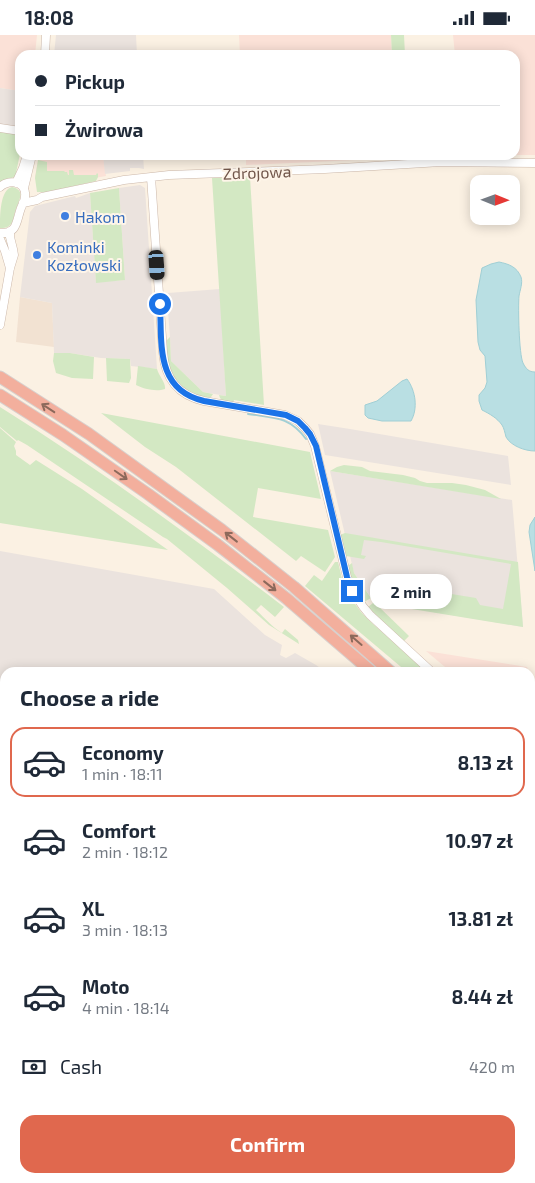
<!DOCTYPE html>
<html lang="en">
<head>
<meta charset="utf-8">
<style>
	:root { --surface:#fff; --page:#f6f6f7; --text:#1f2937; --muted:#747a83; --line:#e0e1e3; --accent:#e0684e }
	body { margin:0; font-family:"Exo 2",sans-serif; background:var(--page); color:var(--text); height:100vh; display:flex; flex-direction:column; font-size:19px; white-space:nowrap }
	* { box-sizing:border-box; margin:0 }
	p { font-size:16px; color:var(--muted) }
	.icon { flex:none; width:28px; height:28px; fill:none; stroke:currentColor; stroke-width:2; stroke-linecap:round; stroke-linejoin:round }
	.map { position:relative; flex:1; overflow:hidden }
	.drawer { position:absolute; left:0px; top:632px; width:535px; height:516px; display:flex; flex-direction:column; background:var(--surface); border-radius:15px 15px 0 0; box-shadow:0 2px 12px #0003 }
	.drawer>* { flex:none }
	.top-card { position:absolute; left:15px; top:15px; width:505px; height:110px; border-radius:15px; box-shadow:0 2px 12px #0003; display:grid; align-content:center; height:110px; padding:0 20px; background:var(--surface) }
	.needle { width:32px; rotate:91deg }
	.buttons { position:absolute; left:470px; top:140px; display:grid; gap:10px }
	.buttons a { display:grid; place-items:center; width:50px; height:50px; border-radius:10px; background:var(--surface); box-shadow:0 2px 12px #0003; font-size:25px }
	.end { position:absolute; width:22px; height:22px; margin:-11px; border:6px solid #1a73e8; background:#fff; box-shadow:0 0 0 2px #fff }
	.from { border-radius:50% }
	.bubble { position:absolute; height:35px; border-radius:15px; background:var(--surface); box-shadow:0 2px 12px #0003; font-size:16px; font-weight:700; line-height:35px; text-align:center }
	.car { position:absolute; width:15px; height:30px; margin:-15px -8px; border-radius:6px; box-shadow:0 0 4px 1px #0007; background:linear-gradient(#222 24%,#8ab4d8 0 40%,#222 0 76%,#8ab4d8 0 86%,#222 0) }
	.top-card b { display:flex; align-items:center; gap:18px; height:48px; font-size:19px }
	.top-card b+b { border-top:1px solid var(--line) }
	.top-card i { width:12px; height:12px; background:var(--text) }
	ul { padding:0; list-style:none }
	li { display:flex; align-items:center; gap:15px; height:70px; margin:0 10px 8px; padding:0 10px; border:2px solid transparent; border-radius:15px }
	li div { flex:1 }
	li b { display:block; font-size:19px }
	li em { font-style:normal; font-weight:700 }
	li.selected { border-color:var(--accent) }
	li>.icon { width:45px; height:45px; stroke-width:1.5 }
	h2 { padding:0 20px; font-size:22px; line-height:60px }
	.pay { display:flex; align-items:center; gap:12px; height:55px; padding:0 20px; font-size:19px }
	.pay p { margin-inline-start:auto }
	.button { display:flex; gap:10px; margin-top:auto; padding:10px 20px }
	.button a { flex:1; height:58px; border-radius:15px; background:var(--accent); color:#fff; font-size:20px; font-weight:700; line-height:58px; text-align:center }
	.status { display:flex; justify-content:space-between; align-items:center; height:35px; padding:0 25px; background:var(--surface); direction:ltr }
	.status svg { height:14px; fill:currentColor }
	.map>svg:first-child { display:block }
	.residential { fill:#f2e2d2 }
	.commercial { fill:#fbe1d7 }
	.industrial { fill:#ebe3de }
	.green { fill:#d3e8c3 }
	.water { fill:#b9dfe3; stroke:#a0cfd5 }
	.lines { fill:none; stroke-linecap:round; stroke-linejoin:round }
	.stream { stroke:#a0cfd5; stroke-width:2 }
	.minor-casing { stroke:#ccb8aa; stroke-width:9 }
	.highway-casing { stroke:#d8d0cd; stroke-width:13 }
	.minor { stroke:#fff; stroke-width:8 }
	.highway { stroke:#f3af9d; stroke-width:11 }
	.oneway { stroke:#8c695b }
	.route { stroke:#1a73e8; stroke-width:6 }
	.shop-dot { fill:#3f7fe0; stroke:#fef5e9; stroke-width:2 }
	.labels { text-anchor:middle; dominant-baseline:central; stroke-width:4; stroke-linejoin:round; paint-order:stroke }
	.street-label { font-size:16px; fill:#72574b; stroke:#fef5e9 }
	.shop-label { font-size:16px; fill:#366cbe; stroke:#fef5e9; text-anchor:start }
</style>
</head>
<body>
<div class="status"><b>18:08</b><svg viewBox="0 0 49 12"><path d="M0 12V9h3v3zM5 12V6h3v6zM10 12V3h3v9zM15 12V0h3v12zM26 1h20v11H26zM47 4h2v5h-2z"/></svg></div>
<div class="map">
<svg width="535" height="1148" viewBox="0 0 535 1148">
	<rect width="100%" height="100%" fill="#fbf1e3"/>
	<path class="residential" d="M20,262L52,268L54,312L16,307Z
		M530,1039L535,1040V1073L530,1072Z
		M530,1121L535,1122V1148H516L515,1144H530Z"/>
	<path class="commercial" d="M0,0H37L35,20H20V56L0,53Z
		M239,0H391L392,20H240Z
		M453,0H535V120H515V20H455Z
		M39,120H103L106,141L89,144L35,142Z
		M246,120H398V123L246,130Z
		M426,616L527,632L528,637H451Z"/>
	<path class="industrial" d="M56,0H136L137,20H54Z
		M0,53L20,56V94L0,91Z
		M103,120H143L144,134L139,133H130V136L105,139Z
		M140,150L145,153L157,334L131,331L130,324L101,323L70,318H54L52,268L20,262L30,177L35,171L75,161L76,163L90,158L96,247L125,245L119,153Z
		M220,254L226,361L203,357L171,326L170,302L167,263L169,262L168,258Z
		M318,389L350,394L508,421L511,450L325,420Z
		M330,436L512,465L523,592L374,567L354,538Z
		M0,516L214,554L265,600L282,610L280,620L286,623L295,618L316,630L326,637L103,638L96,636L95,638H5V652L0,651Z
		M0,797H5V906L0,905Z
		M530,940L535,941V998L530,997Z"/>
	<path class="green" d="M391,0H404L405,20H392Z
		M0,95L20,98V119L16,138L18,140C12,144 6,143 0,147Z
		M38,125L47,127V136H64L65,137H67L68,140H69V135H73L74,140H96L97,138L98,139V142L96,146L48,157H37L35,143Z
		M250,142L264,370L234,365L233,368L223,366L220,363L219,360L226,361L212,143Z
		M12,152C26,155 19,165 16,174C14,179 14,185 11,189C8,193 4,193 0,193C0,180 0,155 12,152Z
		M119,153L125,245L96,248L90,158Z
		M170,302L171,326L203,357L213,359L211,362C196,364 178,351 172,338C167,328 167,316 166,306Z
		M54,318H70L94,322L93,344L72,343L56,338L53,326Z
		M106,323L130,324L131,343L129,348L107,346Z
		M138,331L157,334C159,341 166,348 165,354C156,357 144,354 136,350Z
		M0,372C98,433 192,502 284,572L275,582L261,570L256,575C265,583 272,592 282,598L285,594L298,605L299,609L269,590L227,553L167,504L163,502L27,410L18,405L17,406L0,392Z
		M101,378L310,417L321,464L258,453L253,482L328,495L335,522L325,537L301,521L296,526L176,432L145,412Z
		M0,393L16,407L14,411L16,416V420L30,430L36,425L82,454L168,515L0,488Z
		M344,430L362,432L370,436L403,440L415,443L420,446L427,448H452L466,450L485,455L501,464L330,436L337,432Z
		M345,498L518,527L523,592L375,568L409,601L404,606L375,580L368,572L396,550L476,563L480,570L503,574L511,529L381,507L364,505L361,520L366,521L364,524L346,521L344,518L340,500Z
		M335,527H338L342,544L355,569L361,577L373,589L428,637H407L305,551L314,540L322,546Z
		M352,528L354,538L371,563L364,567L352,547L348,531Z
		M530,664L535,709V724L530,719Z
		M0,668L5,669V717L0,716Z
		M530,818H533L535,821V865H530Z
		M530,878L535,879V924L530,923Z
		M0,905L5,906V1032L0,1031Z"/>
	<path class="water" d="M499,227C509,229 517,232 521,242C523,248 520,255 519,261C518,273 519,319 523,328C526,334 529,337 535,337V416C525,416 511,411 506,402C505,398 504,393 502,390C497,383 490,379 482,375L479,366V360L485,353L487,347L485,321L480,315L478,307L476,265L482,233L491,229Z
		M407,344C416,356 418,374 411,386H382L368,383L365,380V370L377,366L402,346Z
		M535,482V536L529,497L530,490Z"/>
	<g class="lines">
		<path class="stream" d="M248,379C274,383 289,381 306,404
			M0,715L5,716"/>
		<g class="minor-casing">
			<path id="minor" d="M45,20L46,0
				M0,93L20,96
				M151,142L163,317C165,343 177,360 204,366L285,380L298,386L305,393L310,399L315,411L347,542C352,556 359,568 370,580L433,638
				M16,148L23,133L27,120
				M0,152C8,145 24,145 25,158C26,164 23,168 21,173C16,186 18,199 0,198
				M24,153L32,120
				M23,168L37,165L42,162L124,145L169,140L325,134L441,127L535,128
				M0,204L5,216L10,233
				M0,290L10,233L14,220L13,214L10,202V196
				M0,721H5
				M530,723L535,728
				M509,1144L511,1148"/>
		</g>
		<g class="highway-casing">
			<path id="highway" d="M0,342L89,399L222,495L294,552L392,638
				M0,360L63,400L148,459L218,510L286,563L373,638
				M530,758L535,763
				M530,777L535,782"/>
		</g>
		<use href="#minor" class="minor"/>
		<use href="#highway" class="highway"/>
	</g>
	<defs><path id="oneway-shaft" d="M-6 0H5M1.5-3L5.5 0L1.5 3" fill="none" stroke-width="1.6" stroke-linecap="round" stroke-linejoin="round" transform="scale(1.25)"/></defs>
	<g class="oneway">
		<use href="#oneway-shaft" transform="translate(48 373) rotate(-147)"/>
		<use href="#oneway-shaft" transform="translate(121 440) rotate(35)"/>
		<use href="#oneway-shaft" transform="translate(231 502) rotate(-142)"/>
		<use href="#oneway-shaft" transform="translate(270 551) rotate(38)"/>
		<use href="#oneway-shaft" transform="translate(356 605) rotate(-139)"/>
	</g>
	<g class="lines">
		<path class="route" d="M160,269C162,308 155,355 204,366L286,380L298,386L305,393L310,399L316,411L347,542L352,556"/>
	</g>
	<g class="shop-dot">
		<circle cx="65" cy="181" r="5"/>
		<circle cx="37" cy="220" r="5"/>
	</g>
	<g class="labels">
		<g class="street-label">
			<text transform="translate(257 137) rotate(-2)">Zdrojowa</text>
		</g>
		<g class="shop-label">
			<text x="75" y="181">Hakom</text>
			<text x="47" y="211">Kominki<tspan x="47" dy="18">Kozłowski</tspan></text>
		</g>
	</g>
</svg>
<div class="buttons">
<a><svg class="needle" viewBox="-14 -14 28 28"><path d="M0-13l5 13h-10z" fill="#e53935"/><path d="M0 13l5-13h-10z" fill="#747a83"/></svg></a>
</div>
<i class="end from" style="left:160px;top:269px"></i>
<i class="end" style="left:352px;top:556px"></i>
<div class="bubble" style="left:370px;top:539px;width:82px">2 min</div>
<i class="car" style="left:157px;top:230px;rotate:176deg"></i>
<div class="top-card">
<b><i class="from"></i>Pickup</b>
<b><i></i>Żwirowa</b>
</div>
<section class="drawer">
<h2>Choose a ride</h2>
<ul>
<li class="selected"><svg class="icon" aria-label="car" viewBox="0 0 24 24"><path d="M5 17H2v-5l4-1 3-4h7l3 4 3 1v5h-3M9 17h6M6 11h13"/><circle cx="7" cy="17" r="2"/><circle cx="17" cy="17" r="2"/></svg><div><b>Economy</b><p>1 min · 18:11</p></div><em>8.13 zł</em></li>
<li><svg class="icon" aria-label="car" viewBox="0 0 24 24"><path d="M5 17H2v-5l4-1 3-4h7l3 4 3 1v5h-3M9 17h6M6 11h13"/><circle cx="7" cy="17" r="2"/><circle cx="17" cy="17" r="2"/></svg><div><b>Comfort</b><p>2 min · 18:12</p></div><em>10.97 zł</em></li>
<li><svg class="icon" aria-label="car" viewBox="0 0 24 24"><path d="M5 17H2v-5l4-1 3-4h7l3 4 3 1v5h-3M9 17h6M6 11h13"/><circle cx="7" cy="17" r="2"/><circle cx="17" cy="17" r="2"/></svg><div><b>XL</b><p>3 min · 18:13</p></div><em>13.81 zł</em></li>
<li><svg class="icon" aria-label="car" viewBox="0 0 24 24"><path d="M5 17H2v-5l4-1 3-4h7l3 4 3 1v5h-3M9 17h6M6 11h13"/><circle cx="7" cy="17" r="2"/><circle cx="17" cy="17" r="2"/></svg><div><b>Moto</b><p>4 min · 18:14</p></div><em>8.44 zł</em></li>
</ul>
<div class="pay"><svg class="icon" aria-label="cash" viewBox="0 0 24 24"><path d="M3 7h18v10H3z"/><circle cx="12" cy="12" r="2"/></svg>Cash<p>420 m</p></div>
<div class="button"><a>Confirm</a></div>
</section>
</div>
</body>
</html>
